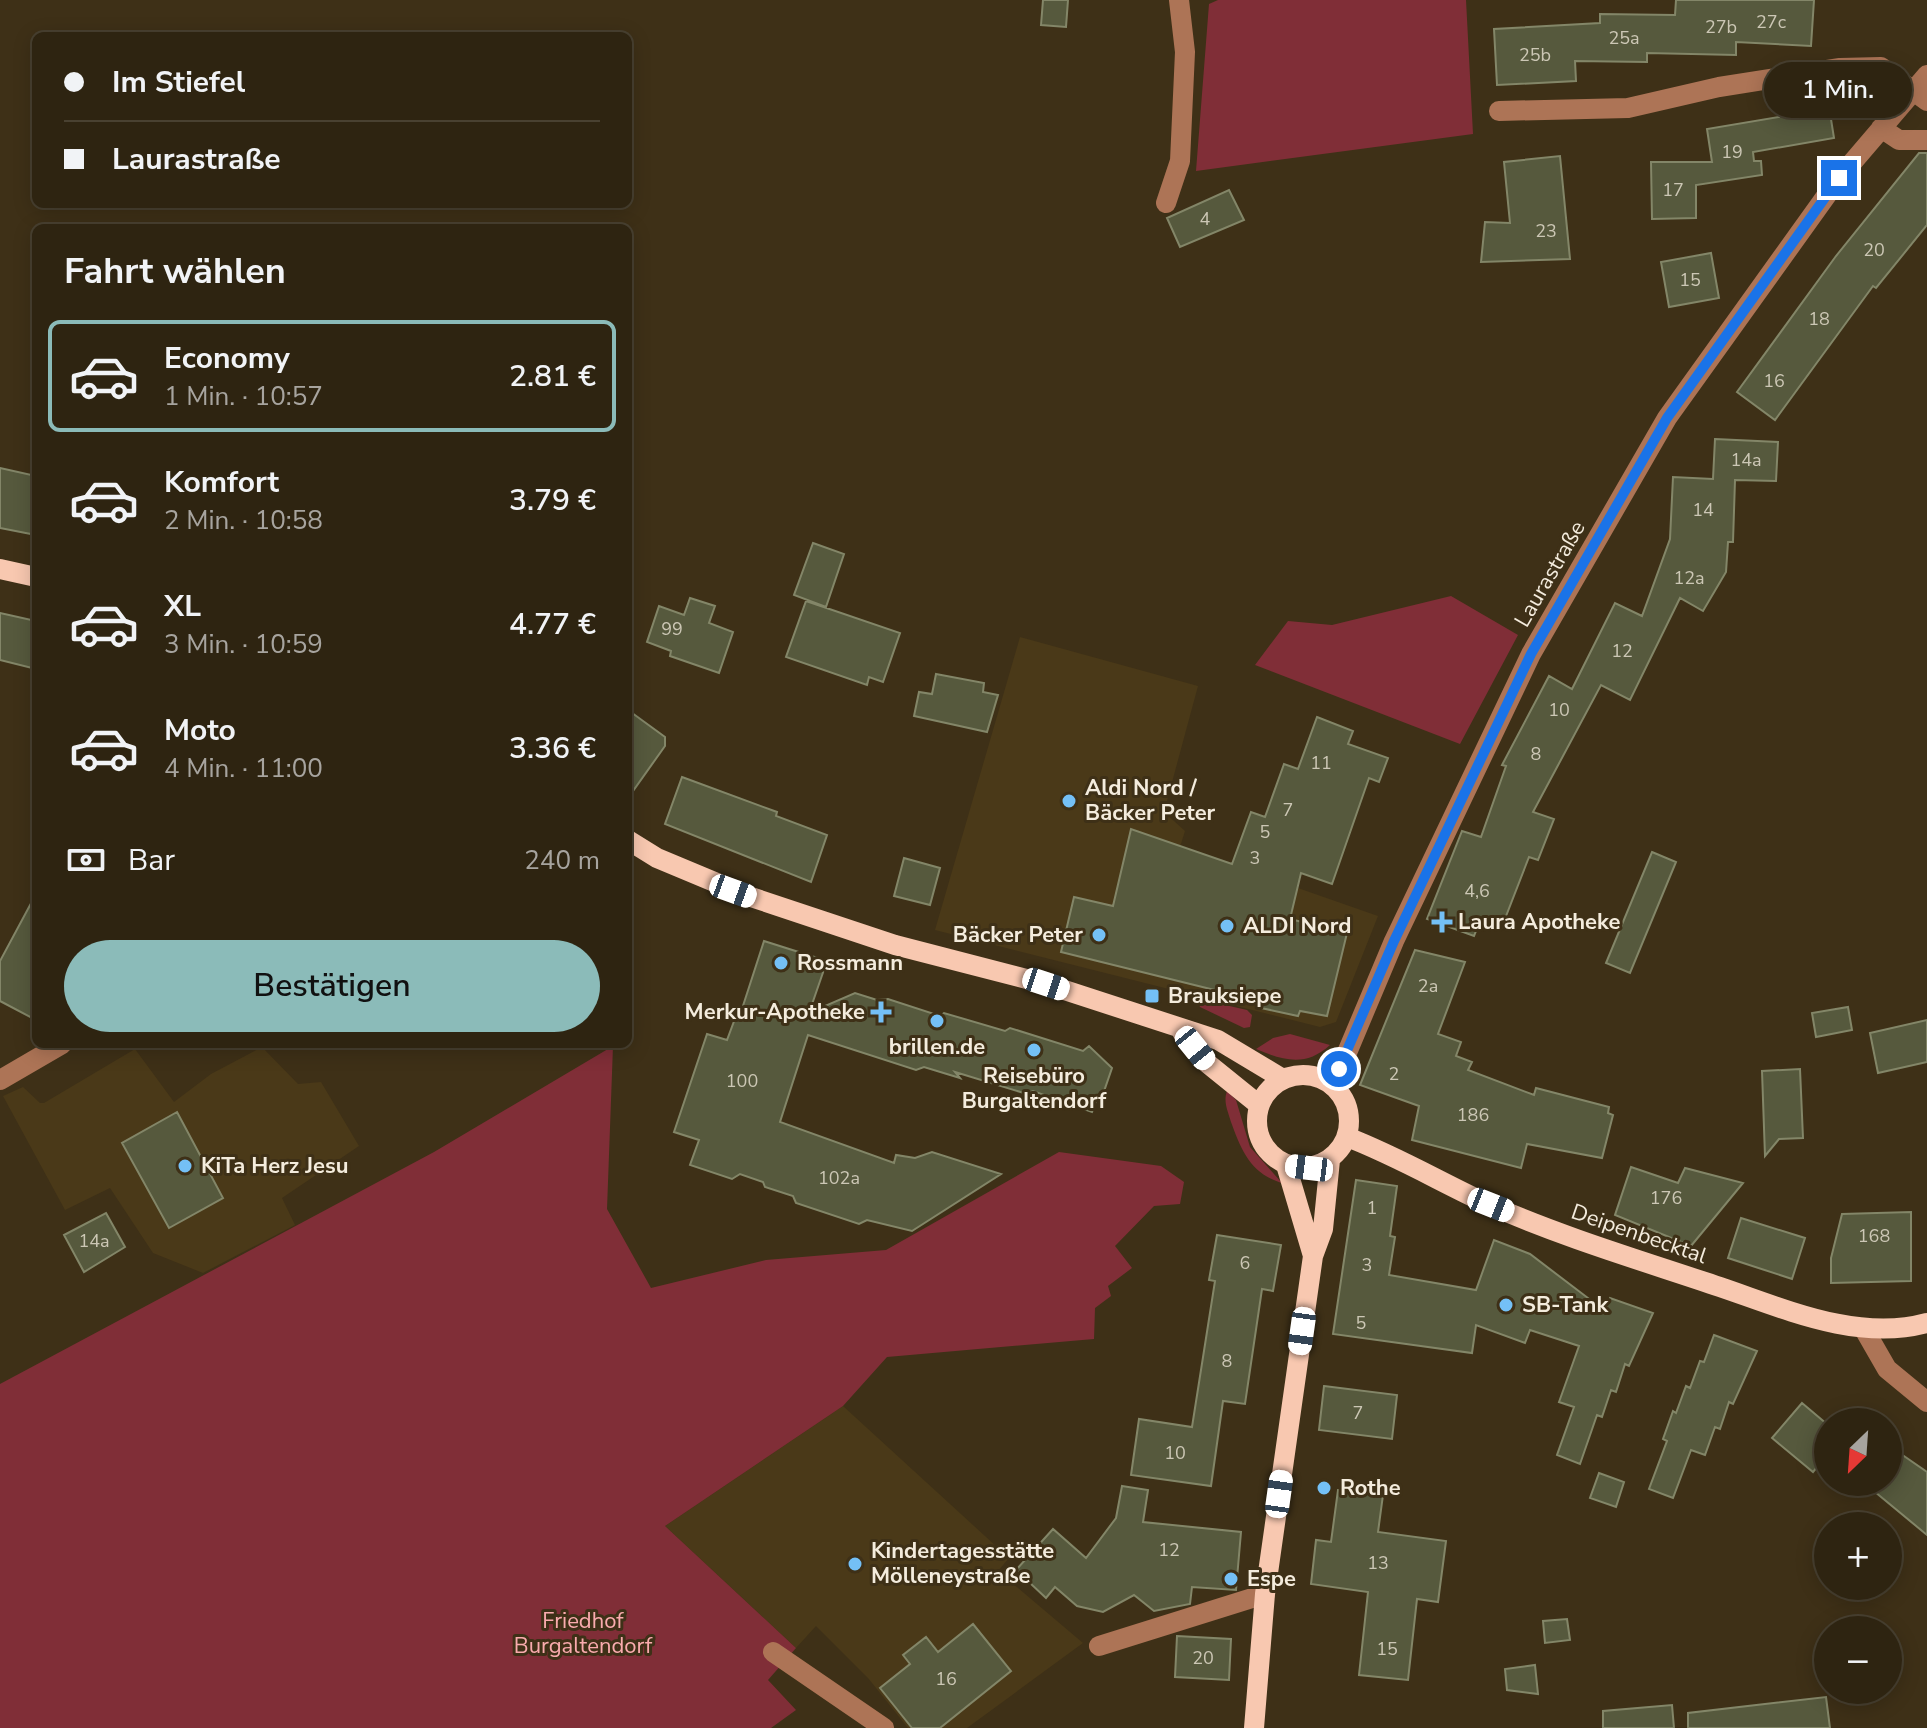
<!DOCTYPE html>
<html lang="de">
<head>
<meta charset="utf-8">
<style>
	:root { --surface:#2e2411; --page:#362c1a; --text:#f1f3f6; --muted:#a7a49f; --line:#494131; --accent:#8bbbb9 }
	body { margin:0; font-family:"Nunito Sans",sans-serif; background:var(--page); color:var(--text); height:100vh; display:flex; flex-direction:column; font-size:30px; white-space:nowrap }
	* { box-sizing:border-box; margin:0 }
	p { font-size:26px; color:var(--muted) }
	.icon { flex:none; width:44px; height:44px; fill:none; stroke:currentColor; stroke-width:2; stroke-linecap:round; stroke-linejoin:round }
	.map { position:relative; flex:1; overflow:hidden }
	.details { position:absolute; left:32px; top:224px; width:600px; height:824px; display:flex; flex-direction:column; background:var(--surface); border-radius:12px; box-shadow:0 4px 20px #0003,0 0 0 2px var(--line) }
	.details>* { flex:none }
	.guide { position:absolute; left:32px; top:32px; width:600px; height:176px; border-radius:12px; box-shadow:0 4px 20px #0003,0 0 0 2px var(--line); display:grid; align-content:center; height:176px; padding:0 32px; background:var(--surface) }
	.needle { width:52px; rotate:205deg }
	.controls { position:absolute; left:1814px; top:1408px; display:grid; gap:16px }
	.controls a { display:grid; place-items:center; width:88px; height:88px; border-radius:50%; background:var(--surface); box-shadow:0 4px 20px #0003,0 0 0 2px var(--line); font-size:40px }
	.end { position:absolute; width:36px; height:36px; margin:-18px; border:10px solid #1a73e8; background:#fff; box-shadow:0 0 0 4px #fff }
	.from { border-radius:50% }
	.bubble { position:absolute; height:56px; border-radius:28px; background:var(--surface); box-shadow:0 4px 20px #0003,0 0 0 2px var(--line); font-size:26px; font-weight:600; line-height:56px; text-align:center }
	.car { position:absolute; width:24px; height:48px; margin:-24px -12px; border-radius:10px; box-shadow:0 0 6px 2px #0007; background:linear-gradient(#fff 24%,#345 0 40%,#fff 0 76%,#345 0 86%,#fff 0) }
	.guide b { display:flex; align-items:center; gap:28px; height:76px; font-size:30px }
	.guide b+b { border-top:2px solid var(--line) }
	.guide i { width:20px; height:20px; background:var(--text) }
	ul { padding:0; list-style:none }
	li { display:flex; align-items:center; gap:24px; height:112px; margin:0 16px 12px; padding:0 16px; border:4px solid transparent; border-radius:12px }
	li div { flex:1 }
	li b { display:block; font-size:30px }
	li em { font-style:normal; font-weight:600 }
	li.selected { border-color:var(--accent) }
	li>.icon { width:72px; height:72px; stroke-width:1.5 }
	h2 { padding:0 32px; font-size:36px; line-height:96px }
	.pay { display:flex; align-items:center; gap:20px; height:88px; padding:0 32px; font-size:30px }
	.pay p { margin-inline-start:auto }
	.cta { display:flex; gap:16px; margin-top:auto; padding:16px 32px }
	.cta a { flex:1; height:92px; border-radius:48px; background:var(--accent); color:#111; font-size:32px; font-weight:600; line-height:92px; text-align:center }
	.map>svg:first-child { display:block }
	.built { fill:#4a3918 }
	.green { fill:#802e37 }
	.building { fill:#56593d; stroke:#838668; stroke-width:2 }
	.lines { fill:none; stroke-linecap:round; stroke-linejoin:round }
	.minor { stroke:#ad7456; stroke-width:20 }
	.major { stroke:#f8c8b0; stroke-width:20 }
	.route { stroke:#1a73e8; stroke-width:10 }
	.poi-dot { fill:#74c0f6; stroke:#3e3017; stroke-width:3 }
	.labels { text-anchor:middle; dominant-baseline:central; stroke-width:6; stroke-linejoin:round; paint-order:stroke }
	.number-label { font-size:18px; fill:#ccc7b5 }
	.street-label { font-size:22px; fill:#f4ecdd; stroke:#3e3017 }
	.poi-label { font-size:22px; font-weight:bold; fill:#f4ecdd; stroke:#3e3017; text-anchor:start }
	.park-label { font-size:22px; fill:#faabae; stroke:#3e3017 }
</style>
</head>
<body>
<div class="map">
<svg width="1927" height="1728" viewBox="0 0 1927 1728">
	<rect width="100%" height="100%" fill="#3e3017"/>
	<path class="built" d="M1020,637L1198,686L1164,812L1185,831L1180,847L1378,916L1336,1022L1320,1027L935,930Z
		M262,1047L298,1084L321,1082L359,1146L282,1198L295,1225L203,1273L153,1253L110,1188L65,1210L3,1096L23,1087L40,1103H44L135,1049L174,1102L211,1074Z
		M843,1406L1009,1558L998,1571L1083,1643L967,1728H908L868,1678L816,1626L796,1648L665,1526Z"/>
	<path class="green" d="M1218,0H1466L1473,134L1196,171L1209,4Z
		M1451,596L1518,635L1460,744L1255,665L1288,621L1332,625Z
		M1203,1000L1247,1010L1252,1015L1250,1027L1244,1028L1200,1007L1198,1002Z
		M1290,1034L1330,1045C1306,1067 1284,1061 1256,1049L1273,1038Z
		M613,1046L607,1209L651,1288L766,1260L886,1250L1059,1152L1161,1166L1184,1182L1180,1204L1154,1206L1115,1246L1132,1268L1108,1286L1111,1296L1095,1308L1094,1339L887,1357L843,1406L665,1526L796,1648L768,1680L796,1710L771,1728H0V1384L434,1152Z
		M1227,1091L1236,1100L1250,1147L1282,1183C1251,1174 1241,1150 1231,1122C1228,1111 1223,1102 1227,1091Z"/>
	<path class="building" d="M1043,0H1068L1066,27L1041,25Z
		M1676,0H1814L1811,46L1736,42V55L1647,53V62L1575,61L1576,81L1497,85L1494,29L1600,23V14L1675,15Z
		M1826,88L1834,138L1753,152L1754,161H1761L1762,175L1696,185V218L1652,219L1651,162H1712L1707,129L1779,117L1775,96Z
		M1919,153H1927V225L1876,288L1873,286L1775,420L1737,392L1836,256Z
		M1560,156L1570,259L1481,262L1485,222L1510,223L1504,162Z
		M1229,190L1244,220L1180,247L1167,218Z
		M1711,253L1719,298L1669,307L1661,262Z
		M1715,439L1778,442L1776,481L1735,480L1733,542H1728L1726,572L1703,611L1680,598L1630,700L1601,685L1533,812L1554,819L1538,860L1529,857L1501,929L1480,921L1474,936L1427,919L1462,831L1481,837L1506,766L1502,765L1549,676L1572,689L1615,603L1642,616L1670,539L1673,477L1713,479Z
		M0,468L36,476V535L0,528Z
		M813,543L844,554L826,607L794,595Z
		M690,598L715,606L709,623L733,632L719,673L670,656L671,651L647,642L659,606L684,615Z
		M806,601L900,633L883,682L869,677L867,685L786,657Z
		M0,613L36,621V669L0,660Z
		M936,674L984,683L983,692L998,695L987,732L914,716L919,692L932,694Z
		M628,710L665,737V746L628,798Z
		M1317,717L1353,731L1348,744L1388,758L1379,782L1369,778L1332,884L1301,873L1290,919L1347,933L1327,1016L1300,1011L1298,1016L1261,1008L1263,1002L1061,952L1074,897L1113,906L1131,829L1232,864L1251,812L1265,817L1284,764L1298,769Z
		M682,777L777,812L776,816L827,835L811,882L665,824Z
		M1652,852L1676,862L1630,973L1606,963Z
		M904,858L940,868L930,905L894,896Z
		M36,894V1020L0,1001V961Z
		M764,941L827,961L809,1013L855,993L877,1000L888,999L940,1016L944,1013L1005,1031L1010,1028L1083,1051L1089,1046L1112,1068L1101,1100L1097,1098L1092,1112L1033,1091L1027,1094L955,1072L960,1078L924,1067L916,1070L808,1035L780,1122L894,1163L896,1155L915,1158L932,1152L1001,1174L912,1231L867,1220L859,1224L796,1203L793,1196L765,1187L763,1182L740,1174L732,1179L690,1165L699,1140L674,1132L707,1034L727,1040L736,1016L741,1012Z
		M1415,950L1465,962L1438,1034L1461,1042L1456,1056L1472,1062L1468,1070L1534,1095L1536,1088L1609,1107L1608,1113L1613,1115L1602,1158L1527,1144L1521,1168L1412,1140L1419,1106L1360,1085Z
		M1848,1007L1852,1030L1816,1037L1812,1013Z
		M1927,1020V1062L1878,1073L1870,1033Z
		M1800,1069L1803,1138L1779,1139L1765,1156L1762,1071Z
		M177,1112L223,1198L169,1228L122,1143Z
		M1631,1167L1678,1183L1685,1168L1743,1183L1691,1246L1615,1215Z
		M1356,1180L1397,1186L1390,1236L1395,1237L1389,1275L1476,1290L1494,1240L1530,1254L1605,1311L1610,1298L1653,1313L1629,1366L1625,1364L1616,1392L1611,1390L1602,1417L1597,1415L1580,1464L1557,1455L1574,1407L1559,1402L1579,1346L1530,1330L1525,1343L1476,1325L1472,1353L1333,1334Z
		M1911,1212V1281L1831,1283V1258L1842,1214Z
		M106,1213L125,1247L84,1272L64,1235Z
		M1741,1218L1805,1238L1792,1279L1728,1258Z
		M1217,1235L1281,1245L1273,1291L1262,1289L1245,1404L1223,1401L1211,1486L1131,1475L1139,1419L1192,1427L1215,1281L1209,1280Z
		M1714,1335L1757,1351L1733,1404L1729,1402L1720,1429L1715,1427L1705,1455L1691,1450L1673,1498L1649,1489L1667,1441L1663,1439L1673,1411L1676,1413L1686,1386L1690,1388L1700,1361L1704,1362Z
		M1324,1386L1397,1395L1392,1439L1319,1430Z
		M1802,1403L1828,1425V1454L1813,1472L1772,1438Z
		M1888,1445L1927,1472V1535L1863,1482H1888Z
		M1599,1473L1624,1482L1616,1507L1590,1498Z
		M1122,1486L1148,1490L1143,1522L1241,1532L1236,1590L1192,1587L1190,1604L1154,1611L1134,1595L1103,1612L1077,1606L1055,1587L1046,1598L1016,1570L1053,1529L1086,1558L1116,1518Z
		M1338,1490L1383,1495L1378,1532L1446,1541L1438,1602L1417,1599L1408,1680L1359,1675L1368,1592L1311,1584L1316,1540L1331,1542Z
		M1567,1619L1570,1640L1545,1643L1543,1621Z
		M973,1624L1011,1671L940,1728H912L880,1688L910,1664L903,1655L926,1637L938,1652Z
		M1177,1636L1231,1639L1229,1680L1175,1677Z
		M1535,1665L1538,1694L1507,1690L1505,1669Z
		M1826,1697L1830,1728H1688V1713Z
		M1672,1705L1674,1728H1603V1711Z"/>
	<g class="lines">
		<path class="minor" d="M1499,111L1628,108L1719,87L1840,68L1881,67L1927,101
			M1881,128L1899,140H1927
			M1166,203L1180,161L1185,52L1179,0
			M0,1080L62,1044
			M1333,1086L1394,941L1531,654L1667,418L1839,178L1927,75
			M1864,1329L1887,1369L1927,1402
			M1099,1646L1265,1594
			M773,1652L884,1728"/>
		<path class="major" d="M0,569L36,577
			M628,840L657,858L748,896L895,945L1046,984L1218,1040L1283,1079
			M1182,1032L1207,1063L1259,1105
			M1257 1121a46 46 0 1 1 92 0a46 46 0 1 1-92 0Z
			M1347,1137C1397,1156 1442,1183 1490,1205C1565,1238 1643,1261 1720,1287C1785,1309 1858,1342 1927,1323
			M1286,1165L1313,1256
			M1254,1728L1265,1594L1313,1256L1323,1229L1330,1160"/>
	</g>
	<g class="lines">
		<path class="route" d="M1339,1069L1394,941L1531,654L1667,418L1839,178"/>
	</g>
	<g class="poi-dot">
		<circle cx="1069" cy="801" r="8"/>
		<path d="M1438 910h8v8h8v8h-8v8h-8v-8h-8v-8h8z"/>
		<circle cx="1227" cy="926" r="8"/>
		<circle cx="1099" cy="935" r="8"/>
		<circle cx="781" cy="963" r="8"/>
		<rect x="1144" y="988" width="16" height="16" rx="4"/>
		<path d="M877 1000h8v8h8v8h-8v8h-8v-8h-8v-8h8z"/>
		<circle cx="937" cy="1021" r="8"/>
		<circle cx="1034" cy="1050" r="8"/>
		<circle cx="185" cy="1166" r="8"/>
		<circle cx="1506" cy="1305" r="8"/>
		<circle cx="1324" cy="1488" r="8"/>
		<circle cx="855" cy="1564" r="8"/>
		<circle cx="1231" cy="1579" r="8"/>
	</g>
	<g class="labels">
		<g class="number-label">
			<text x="1771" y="22">27c</text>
			<text x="1721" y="27">27b</text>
			<text x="1624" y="38">25a</text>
			<text x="1535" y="55">25b</text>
			<text x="1732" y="152">19</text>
			<text x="1673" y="190">17</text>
			<text x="1205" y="219">4</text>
			<text x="1546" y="231">23</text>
			<text x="1874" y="250">20</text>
			<text x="1690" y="280">15</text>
			<text x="1819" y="319">18</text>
			<text x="1774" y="381">16</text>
			<text x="1746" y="460">14a</text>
			<text x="1703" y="510">14</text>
			<text x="1689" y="578">12a</text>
			<text x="672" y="629">99</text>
			<text x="1622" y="651">12</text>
			<text x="1559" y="710">10</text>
			<text x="1536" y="754">8</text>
			<text x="1321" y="763">11</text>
			<text x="1288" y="810">7</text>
			<text x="1265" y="832">5</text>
			<text x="1255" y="858">3</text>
			<text x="1477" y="891">4,6</text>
			<text x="1428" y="986">2a</text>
			<text x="1394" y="1074">2</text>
			<text x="742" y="1081">100</text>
			<text x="1473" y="1115">186</text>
			<text x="839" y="1178">102a</text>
			<text x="1666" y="1198">176</text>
			<text x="1372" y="1208">1</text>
			<text x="1874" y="1236">168</text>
			<text x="94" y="1241">14a</text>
			<text x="1245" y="1263">6</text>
			<text x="1367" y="1265">3</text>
			<text x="1361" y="1323">5</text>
			<text x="1227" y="1361">8</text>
			<text x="1358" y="1413">7</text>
			<text x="1175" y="1453">10</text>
			<text x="1169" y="1550">12</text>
			<text x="1378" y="1563">13</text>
			<text x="1387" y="1649">15</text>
			<text x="1203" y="1658">20</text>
			<text x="946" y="1679">16</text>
		</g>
		<g class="street-label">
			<text transform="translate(1550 574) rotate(-60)">Laurastraße</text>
			<text transform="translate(1639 1234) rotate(19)">Deipenbecktal</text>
		</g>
		<g class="poi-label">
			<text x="1085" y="788">Aldi Nord /<tspan x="1085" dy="25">Bäcker Peter</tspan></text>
			<text x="1458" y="922">Laura Apotheke</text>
			<text x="1243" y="926">ALDI Nord</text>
			<text x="1083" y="935" text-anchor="end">Bäcker Peter</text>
			<text x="797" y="963">Rossmann</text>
			<text x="1168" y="996">Brauksiepe</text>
			<text x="865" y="1012" text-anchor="end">Merkur-Apotheke</text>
			<text x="937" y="1047" text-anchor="middle">brillen.de</text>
			<text x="1034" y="1076" text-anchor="middle">Reisebüro<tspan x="1034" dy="25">Burgaltendorf</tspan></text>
			<text x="201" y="1166">KiTa Herz Jesu</text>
			<text x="1522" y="1305">SB-Tank</text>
			<text x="1340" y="1488">Rothe</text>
			<text x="871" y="1551">Kindertagesstätte<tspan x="871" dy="25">Mölleneystraße</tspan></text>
			<text x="1247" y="1579">Espe</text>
		</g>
		<g class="park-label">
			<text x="583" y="1621">Friedhof<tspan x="583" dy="25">Burgaltendorf</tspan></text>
		</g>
	</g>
</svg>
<div class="controls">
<a><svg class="needle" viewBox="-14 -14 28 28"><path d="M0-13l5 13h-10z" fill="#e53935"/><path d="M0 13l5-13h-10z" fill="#a7a49f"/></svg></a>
<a>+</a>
<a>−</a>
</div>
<i class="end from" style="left:1339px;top:1069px"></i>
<i class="end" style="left:1839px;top:178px"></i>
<div class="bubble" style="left:1764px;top:62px;width:148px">1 Min.</div>
<i class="car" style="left:733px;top:891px;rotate:110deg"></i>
<i class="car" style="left:1046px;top:984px;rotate:108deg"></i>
<i class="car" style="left:1195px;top:1048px;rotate:141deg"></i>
<i class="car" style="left:1309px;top:1168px;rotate:277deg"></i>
<i class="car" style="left:1491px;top:1205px;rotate:112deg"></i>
<i class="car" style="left:1302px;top:1331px;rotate:188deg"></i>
<i class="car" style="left:1279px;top:1494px;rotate:8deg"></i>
<div class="guide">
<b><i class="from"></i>Im Stiefel</b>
<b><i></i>Laurastraße</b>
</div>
<section class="details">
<h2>Fahrt wählen</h2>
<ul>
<li class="selected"><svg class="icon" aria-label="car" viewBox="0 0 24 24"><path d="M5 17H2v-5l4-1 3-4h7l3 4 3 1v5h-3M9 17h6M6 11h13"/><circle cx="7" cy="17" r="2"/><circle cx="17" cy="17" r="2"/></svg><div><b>Economy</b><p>1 Min. · 10:57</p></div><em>2.81 €</em></li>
<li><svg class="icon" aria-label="car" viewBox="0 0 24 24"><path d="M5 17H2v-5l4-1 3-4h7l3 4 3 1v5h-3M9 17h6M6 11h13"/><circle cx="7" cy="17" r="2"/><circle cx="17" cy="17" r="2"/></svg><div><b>Komfort</b><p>2 Min. · 10:58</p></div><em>3.79 €</em></li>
<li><svg class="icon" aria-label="car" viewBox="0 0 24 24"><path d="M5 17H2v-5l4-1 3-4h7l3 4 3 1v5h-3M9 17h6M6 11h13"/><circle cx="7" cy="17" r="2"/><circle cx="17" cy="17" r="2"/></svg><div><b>XL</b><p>3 Min. · 10:59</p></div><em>4.77 €</em></li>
<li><svg class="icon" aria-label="car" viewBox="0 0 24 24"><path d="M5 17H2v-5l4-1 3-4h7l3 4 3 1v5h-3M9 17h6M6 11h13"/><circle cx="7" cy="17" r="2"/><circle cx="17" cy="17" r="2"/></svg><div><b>Moto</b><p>4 Min. · 11:00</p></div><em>3.36 €</em></li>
</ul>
<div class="pay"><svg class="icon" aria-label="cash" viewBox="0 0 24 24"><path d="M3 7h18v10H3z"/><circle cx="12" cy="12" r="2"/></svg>Bar<p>240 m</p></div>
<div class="cta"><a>Bestätigen</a></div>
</section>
</div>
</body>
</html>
